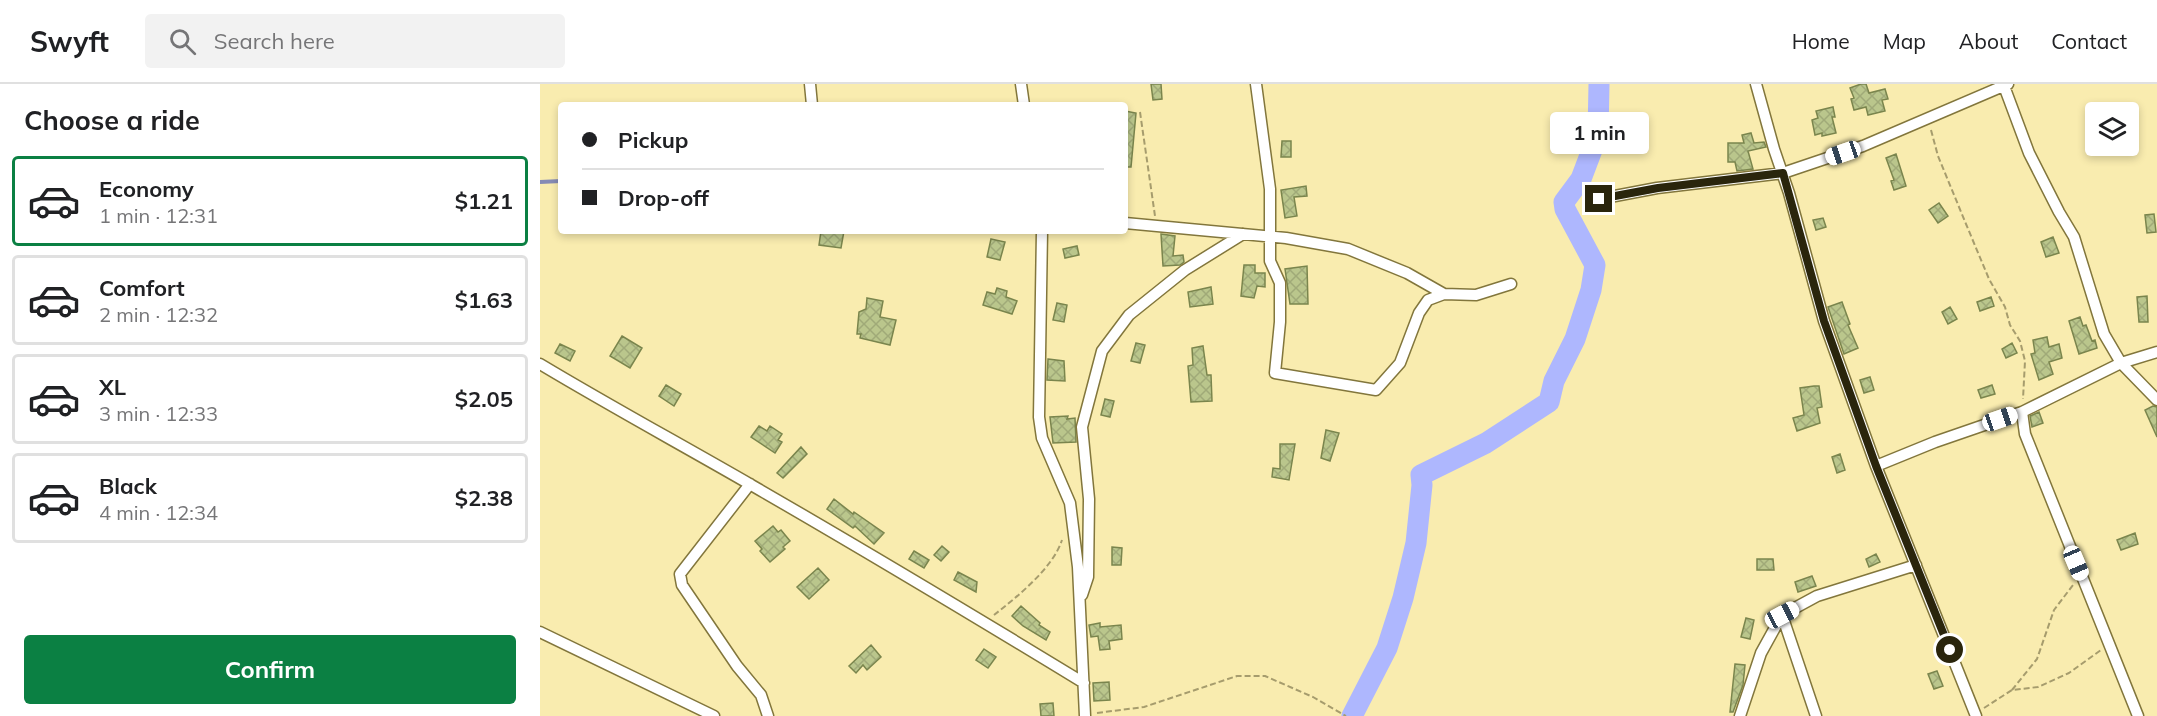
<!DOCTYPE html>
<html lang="en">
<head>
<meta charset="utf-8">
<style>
	:root { --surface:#fff; --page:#f2f2f2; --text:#202124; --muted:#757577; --line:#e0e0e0; --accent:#0b8043 }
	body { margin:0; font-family:Mulish,sans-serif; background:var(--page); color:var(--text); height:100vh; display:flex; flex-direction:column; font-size:22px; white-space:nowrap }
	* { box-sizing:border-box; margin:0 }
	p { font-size:20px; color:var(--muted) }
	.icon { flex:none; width:33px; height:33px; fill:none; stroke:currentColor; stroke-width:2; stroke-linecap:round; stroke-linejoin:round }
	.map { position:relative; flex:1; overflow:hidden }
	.panel { display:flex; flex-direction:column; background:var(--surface); width:540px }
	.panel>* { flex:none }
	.guide { position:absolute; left:18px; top:18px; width:570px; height:132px; border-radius:6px; box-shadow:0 3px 9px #0003; display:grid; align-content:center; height:132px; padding:0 24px; background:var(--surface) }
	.controls { position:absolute; left:1545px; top:18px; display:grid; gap:12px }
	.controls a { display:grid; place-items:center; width:54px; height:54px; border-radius:6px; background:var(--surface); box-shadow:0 3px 9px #0003; font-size:30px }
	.end { position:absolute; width:27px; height:27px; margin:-14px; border:8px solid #2a250c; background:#fff; box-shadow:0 0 0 3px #fff }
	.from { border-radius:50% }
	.bubble { position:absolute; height:42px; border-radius:6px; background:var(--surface); box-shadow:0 3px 9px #0003; font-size:20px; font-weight:700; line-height:42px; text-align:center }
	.car { position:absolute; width:18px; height:36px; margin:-18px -9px; border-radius:8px; box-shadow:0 0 4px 2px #0007; background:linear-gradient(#fff 24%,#345 0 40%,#fff 0 76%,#345 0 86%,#fff 0) }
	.guide b { display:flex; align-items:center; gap:21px; height:57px; font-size:22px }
	.guide b+b { border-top:2px solid var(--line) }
	.guide i { width:15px; height:15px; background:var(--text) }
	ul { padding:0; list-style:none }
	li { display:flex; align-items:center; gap:18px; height:90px; margin:0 12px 9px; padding:0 12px; border:3px solid var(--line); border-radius:6px }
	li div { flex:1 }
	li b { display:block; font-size:22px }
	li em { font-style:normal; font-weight:700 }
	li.current { border-color:var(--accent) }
	li>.icon { width:54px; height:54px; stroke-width:1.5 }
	h2 { padding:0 24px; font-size:27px; line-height:72px }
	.primary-button { display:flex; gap:12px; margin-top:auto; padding:12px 24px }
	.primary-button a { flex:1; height:69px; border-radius:6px; background:var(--accent); color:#fff; font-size:24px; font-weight:700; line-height:69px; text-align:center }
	header { display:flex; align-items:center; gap:36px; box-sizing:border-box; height:84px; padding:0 30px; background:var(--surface); border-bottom:2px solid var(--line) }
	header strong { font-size:28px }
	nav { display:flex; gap:33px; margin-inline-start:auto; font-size:21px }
	.search { width:420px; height:54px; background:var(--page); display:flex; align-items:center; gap:15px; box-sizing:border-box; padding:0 21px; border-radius:6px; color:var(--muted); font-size:22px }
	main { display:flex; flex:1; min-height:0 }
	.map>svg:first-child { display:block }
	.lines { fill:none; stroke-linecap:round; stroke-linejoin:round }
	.stream { stroke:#868bb5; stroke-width:4 }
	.river { stroke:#aeb7fe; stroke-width:21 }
	.building { fill:url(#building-cross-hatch); stroke:#7a854d; stroke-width:1.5 }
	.minor-casing { stroke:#82763c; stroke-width:13 }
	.path { stroke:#a69c6d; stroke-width:2; stroke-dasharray:6 3; stroke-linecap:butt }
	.minor { stroke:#fff; stroke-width:10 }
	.route { stroke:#2a250c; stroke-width:8 }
</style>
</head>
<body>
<header>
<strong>Swyft</strong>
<div class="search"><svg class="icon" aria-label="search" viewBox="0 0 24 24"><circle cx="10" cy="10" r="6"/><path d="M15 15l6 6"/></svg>Search here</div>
<nav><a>Home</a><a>Map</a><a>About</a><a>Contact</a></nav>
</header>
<main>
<section class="panel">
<h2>Choose a ride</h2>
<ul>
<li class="current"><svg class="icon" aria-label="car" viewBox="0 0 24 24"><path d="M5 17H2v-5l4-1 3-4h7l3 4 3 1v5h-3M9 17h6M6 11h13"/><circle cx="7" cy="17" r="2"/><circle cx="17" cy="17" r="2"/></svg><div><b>Economy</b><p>1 min · 12:31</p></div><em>$1.21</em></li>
<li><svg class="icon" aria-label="car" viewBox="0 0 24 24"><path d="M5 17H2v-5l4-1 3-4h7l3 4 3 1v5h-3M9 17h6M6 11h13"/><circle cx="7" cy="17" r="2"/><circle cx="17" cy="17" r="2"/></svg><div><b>Comfort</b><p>2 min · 12:32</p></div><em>$1.63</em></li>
<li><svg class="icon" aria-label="car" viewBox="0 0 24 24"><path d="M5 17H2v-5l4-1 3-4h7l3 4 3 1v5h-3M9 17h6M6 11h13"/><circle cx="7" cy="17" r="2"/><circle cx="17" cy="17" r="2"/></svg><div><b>XL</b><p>3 min · 12:33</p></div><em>$2.05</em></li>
<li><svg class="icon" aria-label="car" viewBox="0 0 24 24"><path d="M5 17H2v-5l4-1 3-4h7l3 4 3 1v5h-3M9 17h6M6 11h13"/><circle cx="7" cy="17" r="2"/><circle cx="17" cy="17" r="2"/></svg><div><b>Black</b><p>4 min · 12:34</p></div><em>$2.38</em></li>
</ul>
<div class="primary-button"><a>Confirm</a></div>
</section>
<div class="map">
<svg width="1617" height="632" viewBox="0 0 1617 632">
	<defs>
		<pattern id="building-cross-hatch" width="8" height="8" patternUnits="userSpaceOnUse" patternTransform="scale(1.5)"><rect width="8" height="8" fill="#bac68c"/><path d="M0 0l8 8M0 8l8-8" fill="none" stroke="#a0aa78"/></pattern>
	</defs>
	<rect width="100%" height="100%" fill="#f9ecaf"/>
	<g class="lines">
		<path class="stream" d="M0,98L21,97"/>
		<path class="river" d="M812,632L847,564L863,514L876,459L882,401L881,391L946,359L1009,318L1014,297L1035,255L1051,206L1055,181L1025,125L1024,118L1041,95L1058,50L1059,0"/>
	</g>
	<path class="building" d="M611,0H621L622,15L613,16Z
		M1321,0H1326L1329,9L1345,5L1348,15L1342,16L1345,27L1328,31L1326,23L1314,26L1311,15L1314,14L1310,4Z
		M1293,23L1295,33H1292L1296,49L1282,52V49L1275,51L1272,36L1278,34L1276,27Z
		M585,27L596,29L591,83H585Z
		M1211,49L1214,59L1224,58L1226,63L1208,67L1213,85L1197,87L1195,78H1188V59H1204L1202,51Z
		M742,57H751V73H741Z
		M1356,70L1366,102L1354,106L1351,97L1354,96L1346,74Z
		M766,102L767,112L754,113L757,132L745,134L741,106Z
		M1399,119L1408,132L1398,139L1389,126Z
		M1614,130L1616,148L1607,149L1605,131Z
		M1283,134L1286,143L1276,146L1273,136Z
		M281,147H304L301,164L279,161Z
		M621,150L635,152L633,172L643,171L644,178L640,181L623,182Z
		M1513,153L1519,169L1506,173L1501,158Z
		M451,155L465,158L460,176L447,173Z
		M537,162L539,171L525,174L523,165Z
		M704,181H715V189H725V203L717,202L714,214L701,212Z
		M767,182L768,220H750L745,185Z
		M671,203L673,220L650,223L648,208Z
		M457,204L467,207L466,213L477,217L472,230L443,221L447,208L455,210Z
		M1607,212L1608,238H1599L1597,213Z
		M1451,213L1454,222L1440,227L1437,218Z
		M327,214L343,217L340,233L356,236L350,261L320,254L321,250H317L319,228L326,225Z
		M1302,218L1310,240L1308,241L1318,264L1304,270L1288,223Z
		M517,219L527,221L524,238L513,236Z
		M1410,223L1417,235L1408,240L1402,228Z
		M1540,233L1543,242L1546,241L1552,257L1555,256L1557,264L1539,270L1529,237Z
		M82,252L102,264L90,284L70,272Z
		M1507,253L1509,263L1519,260L1522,274L1509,278L1513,290L1499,296L1491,270L1495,269L1493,256Z
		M596,259L605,261L600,279L591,277Z
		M1472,259L1477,269L1466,274L1462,265Z
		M20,260L35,267L30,277L15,269Z
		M663,262L667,291H671L672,317L651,318L648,282L653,281L652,264Z
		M508,275L524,277L525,297L507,296Z
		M1330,293L1334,306L1324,309L1320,296Z
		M126,301L141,310L134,322L119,312Z
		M1452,301L1455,310L1441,314L1438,306Z
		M1274,302H1279L1282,323L1277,324L1280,339L1257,347L1253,334L1264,331L1260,304Z
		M565,315L574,317L570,333L561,331Z
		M1613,322L1617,323V353L1605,326Z
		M1499,328L1503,339L1492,343L1490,332Z
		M528,332L527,335L535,334L536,358L513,359L510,333Z
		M219,342L227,347L230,342L242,350L238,356L242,358L235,369L211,353Z
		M786,346L799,349L790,377L781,374Z
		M740,360H755L749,396L732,393L733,384L740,385Z
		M261,363L267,370L243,394L237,389Z
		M1300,370L1305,386L1297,389L1292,373Z
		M294,415L313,430L314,428L344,449L334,460L315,442L313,444L287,425Z
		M233,442L238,448L241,446L250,457L243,463L245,465L230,478L220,467L222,465L215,457Z
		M1595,449L1598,460L1581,466L1577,456Z
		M402,462L409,468L401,477L394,471Z
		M572,463L582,464L581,481H572Z
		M374,467L389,476L384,484L369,475Z
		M1336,470L1340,478L1329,483L1326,475Z
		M1217,475H1233L1234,486H1217Z
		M278,484L289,496L269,515L257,503Z
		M418,488L437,498L436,508L414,496Z
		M1272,492L1276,502L1258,508L1255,498Z
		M481,522L500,539L499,541L510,548L506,556L483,542L472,532Z
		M1206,534L1214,536L1210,555L1201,553Z
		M560,539V543L581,541L582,555L569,557L570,565L560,566L558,552L551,553L549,541Z
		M331,561L341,573L327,586L323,581L316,589L309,582Z
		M444,565L456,573L448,584L436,576Z
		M1195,580L1205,581L1203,601L1193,628H1190Z
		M1397,587L1403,602L1394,605L1388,590Z
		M569,598L570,616L554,617L553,599Z
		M513,619L514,632H501L500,620Z"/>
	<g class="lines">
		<g class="minor-casing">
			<path id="minor" d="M270,0L272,21
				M481,0L484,21
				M716,0L730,105V177L740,199V238L735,289L836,306L860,279L879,229L888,216L904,210
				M1216,0L1234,65L1249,109L1284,237L1336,382L1436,632
				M1464,2L1489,69L1519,128L1534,153L1564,250L1581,279L1617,316
				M1059,115L1117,104L1243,89L1323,62L1468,0
				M585,139L746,154L808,165L867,189L904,210L936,211L971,200
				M502,147L499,333L502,354L530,419L538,483L545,632
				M0,280C70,322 142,361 213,402C324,466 434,532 544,599
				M1482,328L1485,350L1598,632
				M1336,382L1395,358L1482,328L1581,279L1617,268
				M210,400L140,490L142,501L197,582L221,611L228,632
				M542,511L548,493L549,415L542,343L562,267L589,231L645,186L703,150
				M1242,531L1276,632
				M0,548L174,632
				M1200,632L1221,569L1242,531L1277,512L1376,481"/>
		</g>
		<path class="path" d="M600,28L615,132
			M1391,46L1398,72L1426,140L1449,195L1465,223L1470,241L1480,257L1485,277L1483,315
			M454,531C477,513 513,484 522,456
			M1472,606L1497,575L1514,526L1533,501
			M1444,624L1472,606L1498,603L1529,589L1561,566
			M557,629L604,623L697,592H725L773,613L806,632"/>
		<use href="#minor" class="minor"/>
	</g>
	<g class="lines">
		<path class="route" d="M1059,115L1118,104L1243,89L1284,237L1336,382L1410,566"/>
	</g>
</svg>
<div class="controls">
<a><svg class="icon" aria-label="layers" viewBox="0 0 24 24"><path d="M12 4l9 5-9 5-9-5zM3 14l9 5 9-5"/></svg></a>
</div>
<i class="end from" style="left:1410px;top:566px"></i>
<i class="end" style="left:1059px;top:115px"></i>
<div class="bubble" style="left:1010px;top:28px;width:99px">1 min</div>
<i class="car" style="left:1303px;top:69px;rotate:251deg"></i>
<i class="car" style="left:1460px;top:335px;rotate:71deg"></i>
<i class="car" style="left:1536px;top:479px;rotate:157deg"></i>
<i class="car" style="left:1242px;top:531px;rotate:62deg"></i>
<div class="guide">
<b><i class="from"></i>Pickup</b>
<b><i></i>Drop-off</b>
</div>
</div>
</main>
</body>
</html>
